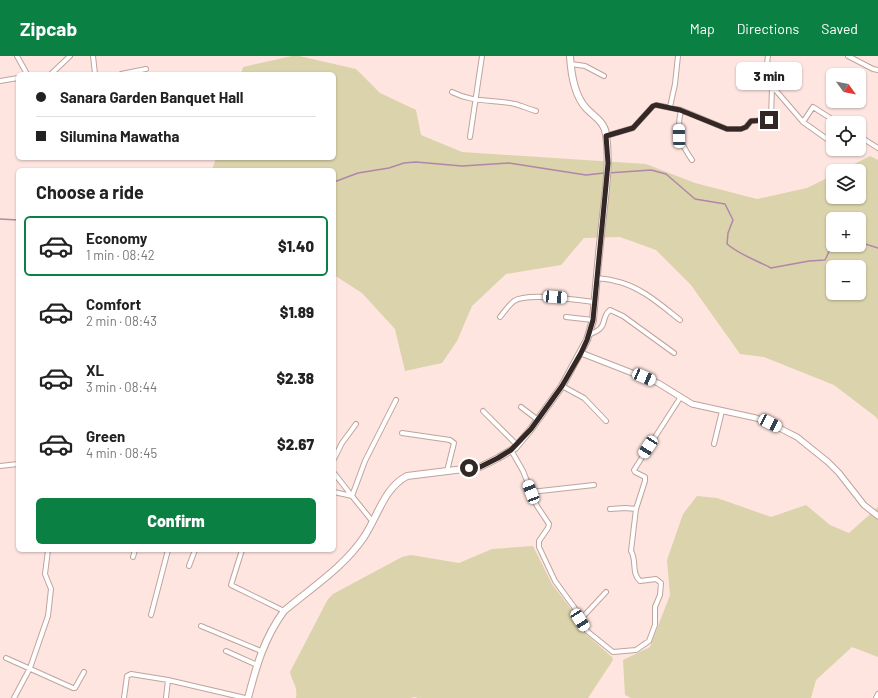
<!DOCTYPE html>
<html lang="en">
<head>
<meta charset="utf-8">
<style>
	:root { --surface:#fff; --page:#f2f2f2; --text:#222; --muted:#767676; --line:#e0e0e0; --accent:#0b8043 }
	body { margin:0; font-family:Barlow,sans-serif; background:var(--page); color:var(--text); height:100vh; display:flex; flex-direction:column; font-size:15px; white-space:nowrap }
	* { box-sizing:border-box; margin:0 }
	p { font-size:13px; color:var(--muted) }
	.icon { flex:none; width:22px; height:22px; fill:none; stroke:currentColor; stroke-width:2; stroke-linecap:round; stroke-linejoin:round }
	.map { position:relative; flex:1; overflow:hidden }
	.panel { position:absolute; left:16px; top:112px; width:320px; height:384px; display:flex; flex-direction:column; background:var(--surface); border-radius:6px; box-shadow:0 1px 3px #0004 }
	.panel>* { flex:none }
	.hud { position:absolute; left:16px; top:16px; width:320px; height:88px; border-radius:6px; box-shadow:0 1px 3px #0004; display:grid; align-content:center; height:88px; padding:0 20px; background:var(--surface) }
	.needle { width:26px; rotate:123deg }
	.buttons { position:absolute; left:826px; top:12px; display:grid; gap:8px }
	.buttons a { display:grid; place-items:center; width:40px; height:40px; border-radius:6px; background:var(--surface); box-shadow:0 1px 3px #0004; font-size:20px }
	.end { position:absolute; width:18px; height:18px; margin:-9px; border:5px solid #332825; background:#fff; box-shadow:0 0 0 2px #fff }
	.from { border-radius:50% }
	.bubble { position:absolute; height:28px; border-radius:6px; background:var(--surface); box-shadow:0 1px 3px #0004; font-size:13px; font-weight:800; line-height:28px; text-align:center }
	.car { position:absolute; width:12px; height:24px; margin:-12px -6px; border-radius:5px; box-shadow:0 0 3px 1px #0007; background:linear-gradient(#fff 24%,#345 0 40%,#fff 0 76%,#345 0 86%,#fff 0) }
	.hud b { display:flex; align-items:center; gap:14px; height:38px; font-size:15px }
	.hud b+b { border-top:1px solid var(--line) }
	.hud i { width:10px; height:10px; background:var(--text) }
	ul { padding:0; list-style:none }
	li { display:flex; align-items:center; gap:12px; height:60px; margin:0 8px 6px; padding:0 12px; border:2px solid transparent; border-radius:6px }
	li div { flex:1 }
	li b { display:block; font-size:15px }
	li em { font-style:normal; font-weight:800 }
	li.current { border-color:var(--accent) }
	li>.icon { width:36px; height:36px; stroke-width:1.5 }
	h2 { padding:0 20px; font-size:18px; line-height:48px }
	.cta { display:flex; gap:8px; margin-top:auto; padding:8px 20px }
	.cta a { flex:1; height:46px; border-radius:6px; background:var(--accent); color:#fff; font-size:16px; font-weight:800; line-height:46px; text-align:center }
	header { display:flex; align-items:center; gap:24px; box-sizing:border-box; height:56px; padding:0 20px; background:var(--accent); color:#fff }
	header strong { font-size:19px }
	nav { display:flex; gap:22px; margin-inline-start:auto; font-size:14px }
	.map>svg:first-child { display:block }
	.green { fill:#dbd3ab; fill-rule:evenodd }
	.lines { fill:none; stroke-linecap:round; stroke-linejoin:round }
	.stream { stroke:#af87a9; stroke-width:1.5 }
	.minor-casing { stroke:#c1a39c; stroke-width:6 }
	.tertiary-casing { stroke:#c1a39c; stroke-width:7 }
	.primary-casing { stroke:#c1a39c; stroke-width:8 }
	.minor { stroke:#fff; stroke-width:4 }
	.tertiary { stroke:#fff; stroke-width:5 }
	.primary { stroke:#fff; stroke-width:6 }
	.route { stroke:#332825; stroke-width:5 }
</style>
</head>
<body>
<header>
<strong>Zipcab</strong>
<nav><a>Map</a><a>Directions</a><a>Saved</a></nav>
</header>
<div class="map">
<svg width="878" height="642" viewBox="0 0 878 642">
	<rect width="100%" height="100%" fill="#fee5df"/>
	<path class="green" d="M292,0H299L356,13L380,37L416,54L421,79L462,96L646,108L695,127L757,143L807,132L833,119V141H859V115H840L870,100L878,104V364L876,361L834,329L764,301L740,298L691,229L656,194L620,181L584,182L561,209L506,218L472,250L457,285L442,307L405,315L395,273L362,237L334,219V114H212L216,102H334V18H241L243,11ZM833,163H859V189H833ZM833,211H859V237H833Z
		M697,440L717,442L771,461L806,449L830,469L849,477L878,451V601L852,591L816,624L811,642H631L625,639L623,604L650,591L670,539L667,504L683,458Z
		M533,490L552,528L571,553L580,573L612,601L613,604L588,642H418L415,641L410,642H296C298,630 292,626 290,616L328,543L333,538L402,501L411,499L459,507L492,493Z"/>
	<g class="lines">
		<path class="stream" d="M608,117L651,114L666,118L695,143L725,148L733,164L728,177L727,188C740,199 756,204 771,212L809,205L825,204L833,187
			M334,126L358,117L389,112L404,107L416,106L462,110L509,107L586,119L604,117
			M0,163L18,164
			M859,186L878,192"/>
		<g class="minor-casing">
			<path id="minor" d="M17,0L27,18
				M93,0L95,18
				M848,0L873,13L878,14
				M571,8L585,10L604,20
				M51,18L70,0
				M121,18L146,13
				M0,25L18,22
				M772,30L803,66L827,83
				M452,36C473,47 493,43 515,48C522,50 529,53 536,55
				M670,51L675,28L678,0
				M681,54C676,76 680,87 692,104
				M803,66L813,51L838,67
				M606,80L633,72L653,50L656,49L681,54L727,73H741L746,71L751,65L769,64L771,63L772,30L768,23L766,14L768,0
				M859,80L878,92
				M470,81L482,0
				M596,222C602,223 609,223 615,225C640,230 661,249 680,264
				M500,261C504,256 509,249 514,245C527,236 578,244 594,246
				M566,261L593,264
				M588,279C611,271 599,263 610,254L623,260L674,297
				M562,330L584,342L606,365
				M521,351L538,364
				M483,355L517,389
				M402,377L450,384L454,387L447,415
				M714,388L722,355
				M511,394L523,415L537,450L549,468L548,472L539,485V491L555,525L574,551L587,575L613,596L636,594L649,585L655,569V551L660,539L661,527L656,523L640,525C631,517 637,504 631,495L636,453L625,452L610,453
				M334,403L342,387L356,368
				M0,410L18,408
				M334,417L352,440L365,405L396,344
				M334,436L352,440L373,466
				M531,436L594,429
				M636,453L645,425V421L635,416L634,414L680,342
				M242,494L231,529L284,555
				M133,501L135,494
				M189,510L195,494
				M151,559L168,494
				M580,564L606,536
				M201,570L261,595
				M226,595L257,609
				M6,602L73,632H75L84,616
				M14,642L30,612L48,560L51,533L45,518L48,494
				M124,642L127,620L131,618L168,624L245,642
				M166,642L168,624
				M876,642L878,638"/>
		</g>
		<g class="tertiary-casing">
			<path id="tertiary" d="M581,297L658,327L692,348L756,362L770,367L789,377L797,381L828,406L839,417L864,449L878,460"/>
		</g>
		<g class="primary-casing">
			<path id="primary" d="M248,642C256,611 264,582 284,555C311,532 344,511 364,481C378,460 384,432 407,420L480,411L498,402L515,392L531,373L562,330L587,284L593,264C596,229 599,195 603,160C606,133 610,105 606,78C604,65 594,61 586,52C574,39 571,17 570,0"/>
		</g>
		<use href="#minor" class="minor"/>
		<use href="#tertiary" class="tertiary"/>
		<use href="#primary" class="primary"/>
	</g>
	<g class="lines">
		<path class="route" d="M469,412L480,411L498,402L511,394L531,373L562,330L581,297L587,284L593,264L606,129L608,107L606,80L633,72L653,50L656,49L680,54L727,73H741L746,71L751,65L769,64"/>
	</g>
</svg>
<div class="buttons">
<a><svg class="needle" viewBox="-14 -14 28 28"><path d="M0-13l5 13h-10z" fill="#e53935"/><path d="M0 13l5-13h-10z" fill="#767676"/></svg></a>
<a><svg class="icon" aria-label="locate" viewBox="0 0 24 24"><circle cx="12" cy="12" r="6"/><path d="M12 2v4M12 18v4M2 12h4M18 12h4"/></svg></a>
<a><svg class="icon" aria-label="layers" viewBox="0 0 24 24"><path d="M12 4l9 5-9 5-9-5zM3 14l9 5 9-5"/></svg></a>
<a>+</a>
<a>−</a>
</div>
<i class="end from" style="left:469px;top:412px"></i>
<i class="end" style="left:769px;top:64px"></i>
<div class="bubble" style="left:736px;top:6px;width:66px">3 min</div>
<i class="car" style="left:679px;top:80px;rotate:359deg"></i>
<i class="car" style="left:555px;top:241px;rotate:94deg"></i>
<i class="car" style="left:644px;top:321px;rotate:113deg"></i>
<i class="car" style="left:770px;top:367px;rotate:117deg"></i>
<i class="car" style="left:648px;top:391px;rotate:213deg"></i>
<i class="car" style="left:531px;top:436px;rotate:339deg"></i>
<i class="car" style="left:580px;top:564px;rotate:147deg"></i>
<div class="hud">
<b><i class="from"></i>Sanara Garden Banquet Hall</b>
<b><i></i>Silumina Mawatha</b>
</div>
<section class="panel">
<h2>Choose a ride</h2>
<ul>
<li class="current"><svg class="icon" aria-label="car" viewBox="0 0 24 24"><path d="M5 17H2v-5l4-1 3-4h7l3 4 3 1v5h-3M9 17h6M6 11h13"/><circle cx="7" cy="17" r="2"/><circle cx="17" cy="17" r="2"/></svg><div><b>Economy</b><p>1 min · 08:42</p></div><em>$1.40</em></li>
<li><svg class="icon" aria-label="car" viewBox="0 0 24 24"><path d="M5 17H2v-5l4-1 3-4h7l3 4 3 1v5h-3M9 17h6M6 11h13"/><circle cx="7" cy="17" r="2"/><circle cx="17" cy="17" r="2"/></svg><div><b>Comfort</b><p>2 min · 08:43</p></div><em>$1.89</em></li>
<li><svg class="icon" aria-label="car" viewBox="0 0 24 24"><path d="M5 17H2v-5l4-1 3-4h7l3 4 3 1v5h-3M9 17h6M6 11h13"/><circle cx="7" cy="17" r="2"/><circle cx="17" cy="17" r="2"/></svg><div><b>XL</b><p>3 min · 08:44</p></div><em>$2.38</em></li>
<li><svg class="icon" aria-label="car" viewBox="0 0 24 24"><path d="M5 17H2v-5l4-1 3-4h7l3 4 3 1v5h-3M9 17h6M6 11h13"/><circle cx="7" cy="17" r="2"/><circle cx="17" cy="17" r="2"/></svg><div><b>Green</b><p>4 min · 08:45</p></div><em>$2.67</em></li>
</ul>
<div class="cta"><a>Confirm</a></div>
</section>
</div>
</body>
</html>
